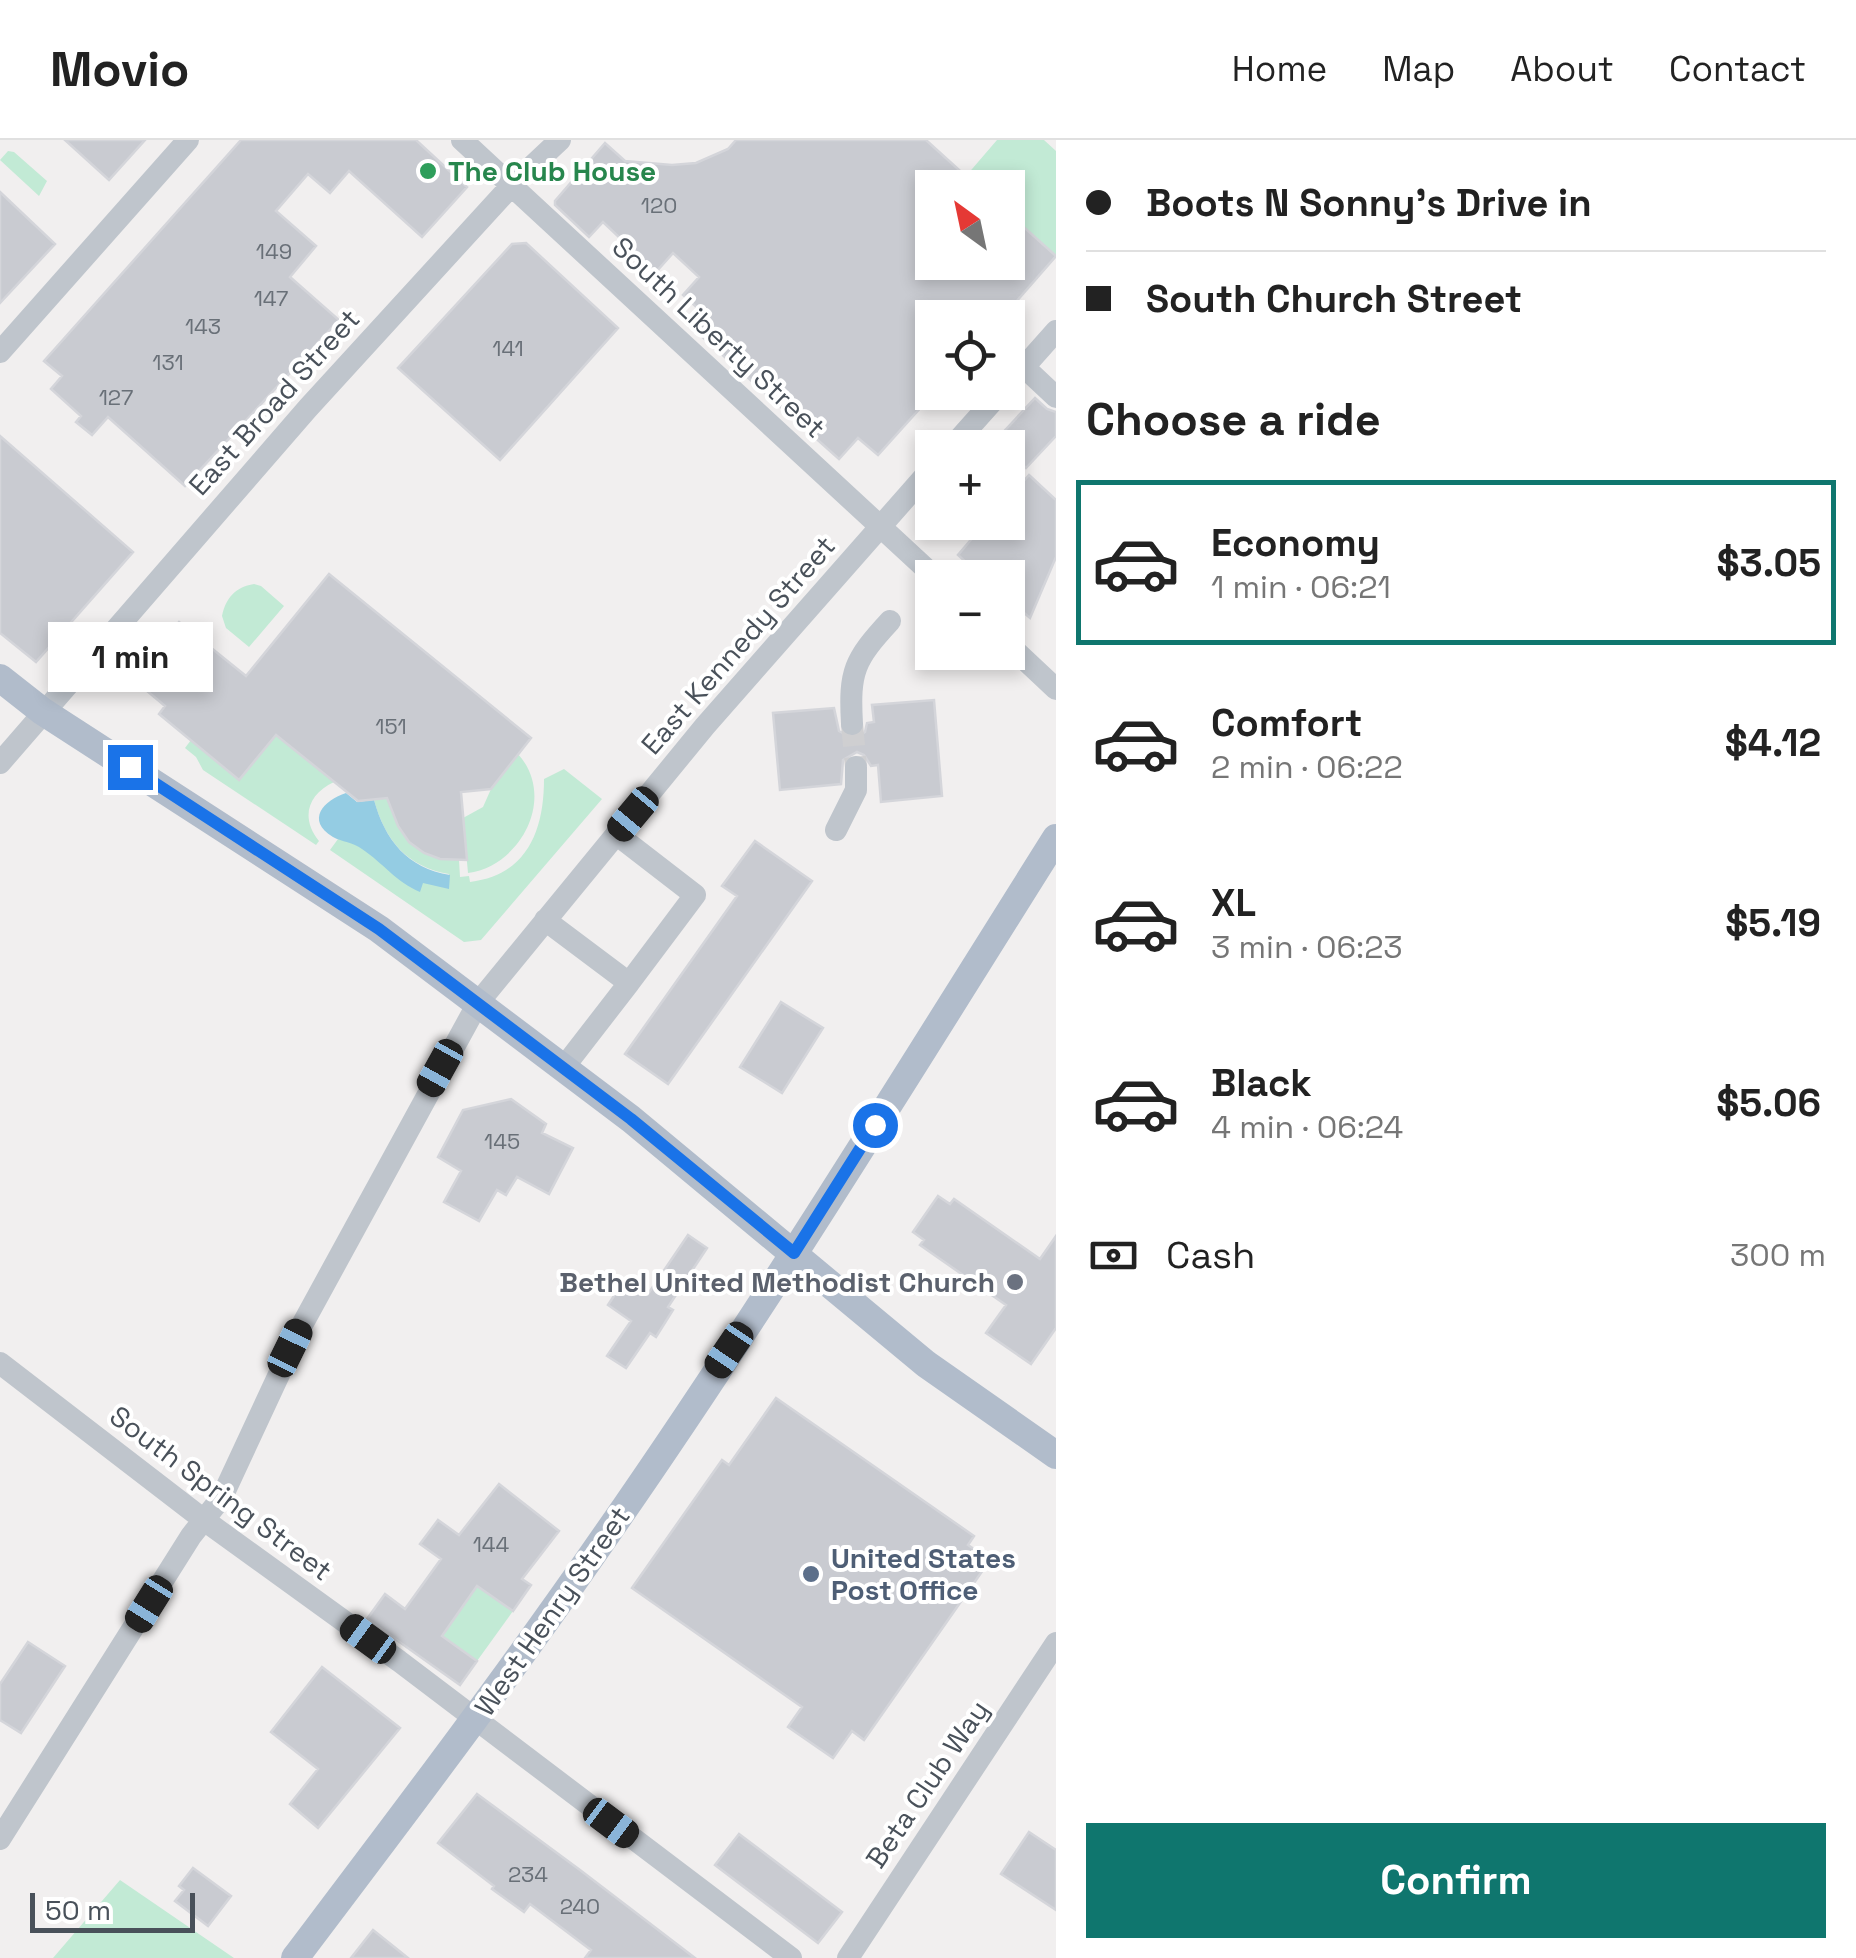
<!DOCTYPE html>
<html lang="en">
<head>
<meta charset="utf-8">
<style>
	:root { --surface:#fff; --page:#f6f6f6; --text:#222; --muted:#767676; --line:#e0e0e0; --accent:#0f766e }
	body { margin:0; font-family:"Space Grotesk",sans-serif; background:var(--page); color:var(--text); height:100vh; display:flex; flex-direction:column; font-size:38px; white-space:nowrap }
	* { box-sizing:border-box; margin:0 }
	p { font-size:32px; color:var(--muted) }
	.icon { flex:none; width:55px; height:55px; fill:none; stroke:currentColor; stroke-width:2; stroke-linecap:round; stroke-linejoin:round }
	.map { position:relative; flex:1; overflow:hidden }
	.sheet { display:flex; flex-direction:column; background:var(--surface); width:800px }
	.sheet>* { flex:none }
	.guide { display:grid; align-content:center; height:220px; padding:0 30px; background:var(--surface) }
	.needle { width:65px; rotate:327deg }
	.fabs { position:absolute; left:915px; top:30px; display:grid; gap:20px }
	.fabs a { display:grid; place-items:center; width:110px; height:110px; border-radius:0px; background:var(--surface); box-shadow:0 5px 15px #0003; font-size:50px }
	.scale { position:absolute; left:30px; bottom:25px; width:165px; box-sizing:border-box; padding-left:10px; border:5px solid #49515a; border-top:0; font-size:28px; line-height:35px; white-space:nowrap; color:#49515a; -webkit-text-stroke:8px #fff; paint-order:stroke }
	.end { position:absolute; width:45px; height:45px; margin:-22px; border:12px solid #1a73e8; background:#fff; box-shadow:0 0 0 5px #fff }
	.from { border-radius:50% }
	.bubble { position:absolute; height:70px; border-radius:0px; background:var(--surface); box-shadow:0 5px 15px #0003; font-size:32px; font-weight:700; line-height:70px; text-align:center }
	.car { position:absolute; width:30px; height:60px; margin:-30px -15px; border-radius:12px; box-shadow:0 0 8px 2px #0007; background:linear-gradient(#222 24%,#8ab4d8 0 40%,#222 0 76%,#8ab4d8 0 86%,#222 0) }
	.guide b { display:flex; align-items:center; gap:35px; height:95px; font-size:38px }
	.guide b+b { border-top:2px solid var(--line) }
	.guide i { width:25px; height:25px; background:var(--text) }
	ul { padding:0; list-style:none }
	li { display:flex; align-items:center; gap:30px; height:165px; margin:0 20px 15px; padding:0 10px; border:5px solid transparent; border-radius:0px }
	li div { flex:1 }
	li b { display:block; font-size:38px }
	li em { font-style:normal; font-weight:700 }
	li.on { border-color:var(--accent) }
	li>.icon { width:90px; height:90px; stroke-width:1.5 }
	h2 { padding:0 30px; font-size:45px; line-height:120px }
	.pay { display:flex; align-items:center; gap:25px; height:110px; padding:0 30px; font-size:38px }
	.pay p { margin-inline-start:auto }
	.primary-button { display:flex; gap:20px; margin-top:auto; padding:20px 30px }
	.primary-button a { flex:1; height:115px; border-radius:0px; background:var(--accent); color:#fff; font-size:40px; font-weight:700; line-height:115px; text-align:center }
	header { display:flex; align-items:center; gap:60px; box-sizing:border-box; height:140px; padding:0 50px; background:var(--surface); border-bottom:2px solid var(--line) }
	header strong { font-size:48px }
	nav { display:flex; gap:55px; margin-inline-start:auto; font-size:35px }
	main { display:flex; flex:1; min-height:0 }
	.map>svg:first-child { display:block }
	.green { fill:#c2ead5 }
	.water { fill:#94cce3 }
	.building { fill:#c9cbd1; stroke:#d4d5da; stroke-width:2.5 }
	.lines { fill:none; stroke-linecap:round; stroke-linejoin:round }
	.minor-tunnel { stroke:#cfcfd1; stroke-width:22; stroke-dasharray:22 11; stroke-linecap:butt }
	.minor { stroke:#bfc5cc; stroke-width:22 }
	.major { stroke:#b1bccb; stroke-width:28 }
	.route { stroke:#1a73e8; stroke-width:12 }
	.leisure-dot { fill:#2e9e5b; stroke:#fff; stroke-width:4 }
	.worship-dot { fill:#6b7280; stroke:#fff; stroke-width:4 }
	.service-dot { fill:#5c6f8a; stroke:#fff; stroke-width:4 }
	.labels { text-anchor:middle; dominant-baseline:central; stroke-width:8; stroke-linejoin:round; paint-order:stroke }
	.number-label { font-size:22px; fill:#697078 }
	.leisure-label { font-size:28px; font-weight:bold; fill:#27864d; stroke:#fff; text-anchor:start }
	.street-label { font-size:28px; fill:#49515a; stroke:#fff }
	.worship-label { font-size:28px; font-weight:bold; fill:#5b616d; stroke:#fff; text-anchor:end }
	.service-label { font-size:28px; font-weight:bold; fill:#4e5e75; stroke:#fff; text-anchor:start }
</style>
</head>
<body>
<header>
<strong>Movio</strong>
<nav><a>Home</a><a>Map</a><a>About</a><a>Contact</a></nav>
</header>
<main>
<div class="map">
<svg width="1056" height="1818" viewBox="0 0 1056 1818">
	<rect width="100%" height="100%" fill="#f1efef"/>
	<path class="green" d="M997,0H1044L1056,11V116L1008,73V48L979,47L966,36Z
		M8,11L14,12L47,41L39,56L0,20Z
		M254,444L261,446L284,466L249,507L226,488L222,476C226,458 235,447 254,444Z
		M276,595L334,642C308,654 300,678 319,701L316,705L203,630L196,617L185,608L191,600L239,640Z
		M518,614C557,657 521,726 468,733L463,678L483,667L491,649Z
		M564,629L602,659L481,800L464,802L330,710L338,699C377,707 408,738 448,748L449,734C407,727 385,700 374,660L390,658L440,719L459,720L460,737L469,736L470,742C527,735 544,691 544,639Z
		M479,1447L513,1471L477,1521L443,1497L441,1488L448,1478H455L464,1465L461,1459L469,1448Z
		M120,1740L234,1818H53Z"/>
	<path class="water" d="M346,653L357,662L374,660C385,700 407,728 450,735L449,749L423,743L420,752C396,742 383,723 362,709C353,702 342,702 333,697C305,680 324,660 346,653Z"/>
	<path class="building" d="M65,0H145L109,40Z
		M241,0H416L467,47L422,97L349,31L330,53L308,34L276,71L316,106L290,137L339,180L185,346L108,277L92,295L76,282L81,276L51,249L62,236L44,221Z
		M736,0H926L979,48H932V122H1008V73L1056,116L1002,178H932V255L878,315L858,298L839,319L690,186L702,172L683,155L699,137L673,113L656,132L603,82L589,97L555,65V61L605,3L625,21L672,25L696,23L728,9Z
		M0,52L55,104L0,163Z
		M526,103L618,188L500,320L398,228L512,104Z
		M1035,258L1047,269L1056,272V296L1026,328L1008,308L996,300Z
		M0,296L133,412L36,522L0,493Z
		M1029,335L1056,360V417L1030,478L1008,459V438H983L958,415L986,382H1008V359Z
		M329,434L531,598L491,649L461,652L467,720L440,719L424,713L409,702L398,686L387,658L358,661L276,595L239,640L159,574L165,566L140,545L169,508L162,502L179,482L246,536Z
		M934,560L942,656L881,662L878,625L871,626L864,615L857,612L843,620L841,644L780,650L773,573L834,568L839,591L854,599L865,592L867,583L874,582L872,565Z
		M755,701L812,741L668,944L625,914L737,756L722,746Z
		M781,862L823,888L782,953L740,927Z
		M511,959L546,984L542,993L573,1008L549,1054L517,1037L506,1055L497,1050L479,1081L444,1062L461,1031L438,1017L463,970Z
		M938,1056L950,1064L954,1059L1040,1119L1056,1096V1188L1031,1224L986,1193L1006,1165L920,1105L924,1100L913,1092Z
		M688,1095L707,1108L668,1167L673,1170L656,1197L650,1193L626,1228L607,1216L631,1181L608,1165L625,1139L648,1154Z
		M776,1258L974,1396L968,1405L990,1420L864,1600L852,1591L833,1618L788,1587L802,1567L632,1448L722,1320L729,1325Z
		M499,1344L559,1391L522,1439L531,1445L513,1471L477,1446L442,1496L477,1521L460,1545L367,1479L385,1454L405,1469L441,1419L420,1404L438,1380L459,1395Z
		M28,1502L65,1526L21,1593L0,1580V1544Z
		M322,1527L400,1588L318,1688L290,1664L318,1629L271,1592Z
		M477,1654L580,1730L695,1818H585L591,1810L530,1764L524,1772L492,1749L494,1746L438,1703Z
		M1029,1692L1056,1710V1770L1001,1734Z
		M739,1694L842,1772L818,1803L715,1725Z
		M193,1728L231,1756L208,1786L175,1761L184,1750L179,1746Z
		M373,1790L408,1818H351Z"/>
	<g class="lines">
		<path class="minor-tunnel" d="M852,584L856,627"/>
		<path class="minor" d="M462,0L936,438
			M0,212L188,0
			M1024,227L1056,257
			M1008,245L1056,191
			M951,308L1001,252
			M1008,504L1056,549
			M852,584C849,531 854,520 890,481
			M0,623L308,268L512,45L560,0
			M836,690L856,650V627
			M545,780L629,843L695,755L616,694
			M564,927L629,843
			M0,1223L204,1380L399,1521L791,1818
			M0,1699L191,1396L222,1357L302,1185L478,863L705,586L932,328
			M848,1818L1056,1503"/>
		<path class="major" d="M0,538L42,571L379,789L631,979L926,1224L1056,1315
			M295,1818C400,1679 505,1541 604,1398C763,1170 908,933 1056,698"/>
	</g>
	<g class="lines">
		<path class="route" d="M130,627L379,789L631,979L794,1113L875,985"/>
	</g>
	<circle class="leisure-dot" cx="428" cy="31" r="10"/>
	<circle class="worship-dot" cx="1015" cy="1142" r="10"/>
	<circle class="service-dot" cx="811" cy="1434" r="10"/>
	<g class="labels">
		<g class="number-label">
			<text x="659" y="65">120</text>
			<text x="274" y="111">149</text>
			<text x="271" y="158">147</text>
			<text x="203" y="186">143</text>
			<text x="508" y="208">141</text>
			<text x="168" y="222">131</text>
			<text x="116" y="257">127</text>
			<text x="391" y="586">151</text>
			<text x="502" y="1001">145</text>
			<text x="491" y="1404">144</text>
			<text x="528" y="1734">234</text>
			<text x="580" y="1766">240</text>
		</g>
		<g class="leisure-label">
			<text x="448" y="31">The Club House</text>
		</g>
		<g class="street-label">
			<text transform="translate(719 197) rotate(43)">South Liberty Street</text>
			<text transform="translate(274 262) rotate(-48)">East Broad Street</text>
			<text transform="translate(738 505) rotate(-49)">East Kennedy Street</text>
			<text transform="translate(221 1353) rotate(37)">South Spring Street</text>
			<text transform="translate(552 1471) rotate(-55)">West Henry Street</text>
			<text transform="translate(927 1644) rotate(-56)">Beta Club Way</text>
		</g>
		<g class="worship-label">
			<text x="995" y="1142">Bethel United Methodist Church</text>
		</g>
		<g class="service-label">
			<text x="831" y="1418">United States<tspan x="831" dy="32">Post Office</tspan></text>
		</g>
	</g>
</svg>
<div class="fabs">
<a><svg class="needle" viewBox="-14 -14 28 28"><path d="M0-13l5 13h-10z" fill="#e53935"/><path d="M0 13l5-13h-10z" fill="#767676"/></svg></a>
<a><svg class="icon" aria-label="locate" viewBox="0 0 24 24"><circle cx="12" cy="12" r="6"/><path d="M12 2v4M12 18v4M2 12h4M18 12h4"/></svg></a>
<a>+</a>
<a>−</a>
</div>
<div class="scale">50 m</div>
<i class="end from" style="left:875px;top:985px"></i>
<i class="end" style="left:130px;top:627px"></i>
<div class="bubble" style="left:48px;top:482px;width:165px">1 min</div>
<i class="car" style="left:633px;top:674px;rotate:220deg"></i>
<i class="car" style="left:440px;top:928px;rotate:209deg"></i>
<i class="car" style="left:290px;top:1208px;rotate:26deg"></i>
<i class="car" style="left:729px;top:1210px;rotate:214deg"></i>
<i class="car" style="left:149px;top:1464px;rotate:212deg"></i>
<i class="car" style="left:368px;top:1499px;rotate:306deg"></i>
<i class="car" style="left:611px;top:1683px;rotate:127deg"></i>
</div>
<section class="sheet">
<div class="guide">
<b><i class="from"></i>Boots N Sonny's Drive in</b>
<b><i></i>South Church Street</b>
</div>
<h2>Choose a ride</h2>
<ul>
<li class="on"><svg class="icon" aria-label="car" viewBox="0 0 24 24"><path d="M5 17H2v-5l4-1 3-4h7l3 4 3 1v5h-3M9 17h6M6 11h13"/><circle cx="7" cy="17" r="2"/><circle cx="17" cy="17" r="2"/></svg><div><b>Economy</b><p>1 min · 06:21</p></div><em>$3.05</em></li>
<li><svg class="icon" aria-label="car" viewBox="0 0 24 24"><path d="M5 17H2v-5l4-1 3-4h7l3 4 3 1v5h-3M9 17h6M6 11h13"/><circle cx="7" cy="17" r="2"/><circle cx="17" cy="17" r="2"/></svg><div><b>Comfort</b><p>2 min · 06:22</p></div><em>$4.12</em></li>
<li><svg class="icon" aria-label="car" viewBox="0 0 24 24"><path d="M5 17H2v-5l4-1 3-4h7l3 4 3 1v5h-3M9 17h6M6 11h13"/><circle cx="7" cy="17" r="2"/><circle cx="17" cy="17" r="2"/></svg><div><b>XL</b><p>3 min · 06:23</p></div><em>$5.19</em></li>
<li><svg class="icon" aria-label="car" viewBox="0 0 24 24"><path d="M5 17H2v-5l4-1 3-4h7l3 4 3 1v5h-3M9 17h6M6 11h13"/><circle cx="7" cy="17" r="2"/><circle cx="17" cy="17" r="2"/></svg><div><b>Black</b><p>4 min · 06:24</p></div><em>$5.06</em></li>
</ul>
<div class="pay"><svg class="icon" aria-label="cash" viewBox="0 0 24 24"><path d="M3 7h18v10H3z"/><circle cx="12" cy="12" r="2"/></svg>Cash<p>300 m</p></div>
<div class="primary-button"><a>Confirm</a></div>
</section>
</main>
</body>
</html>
